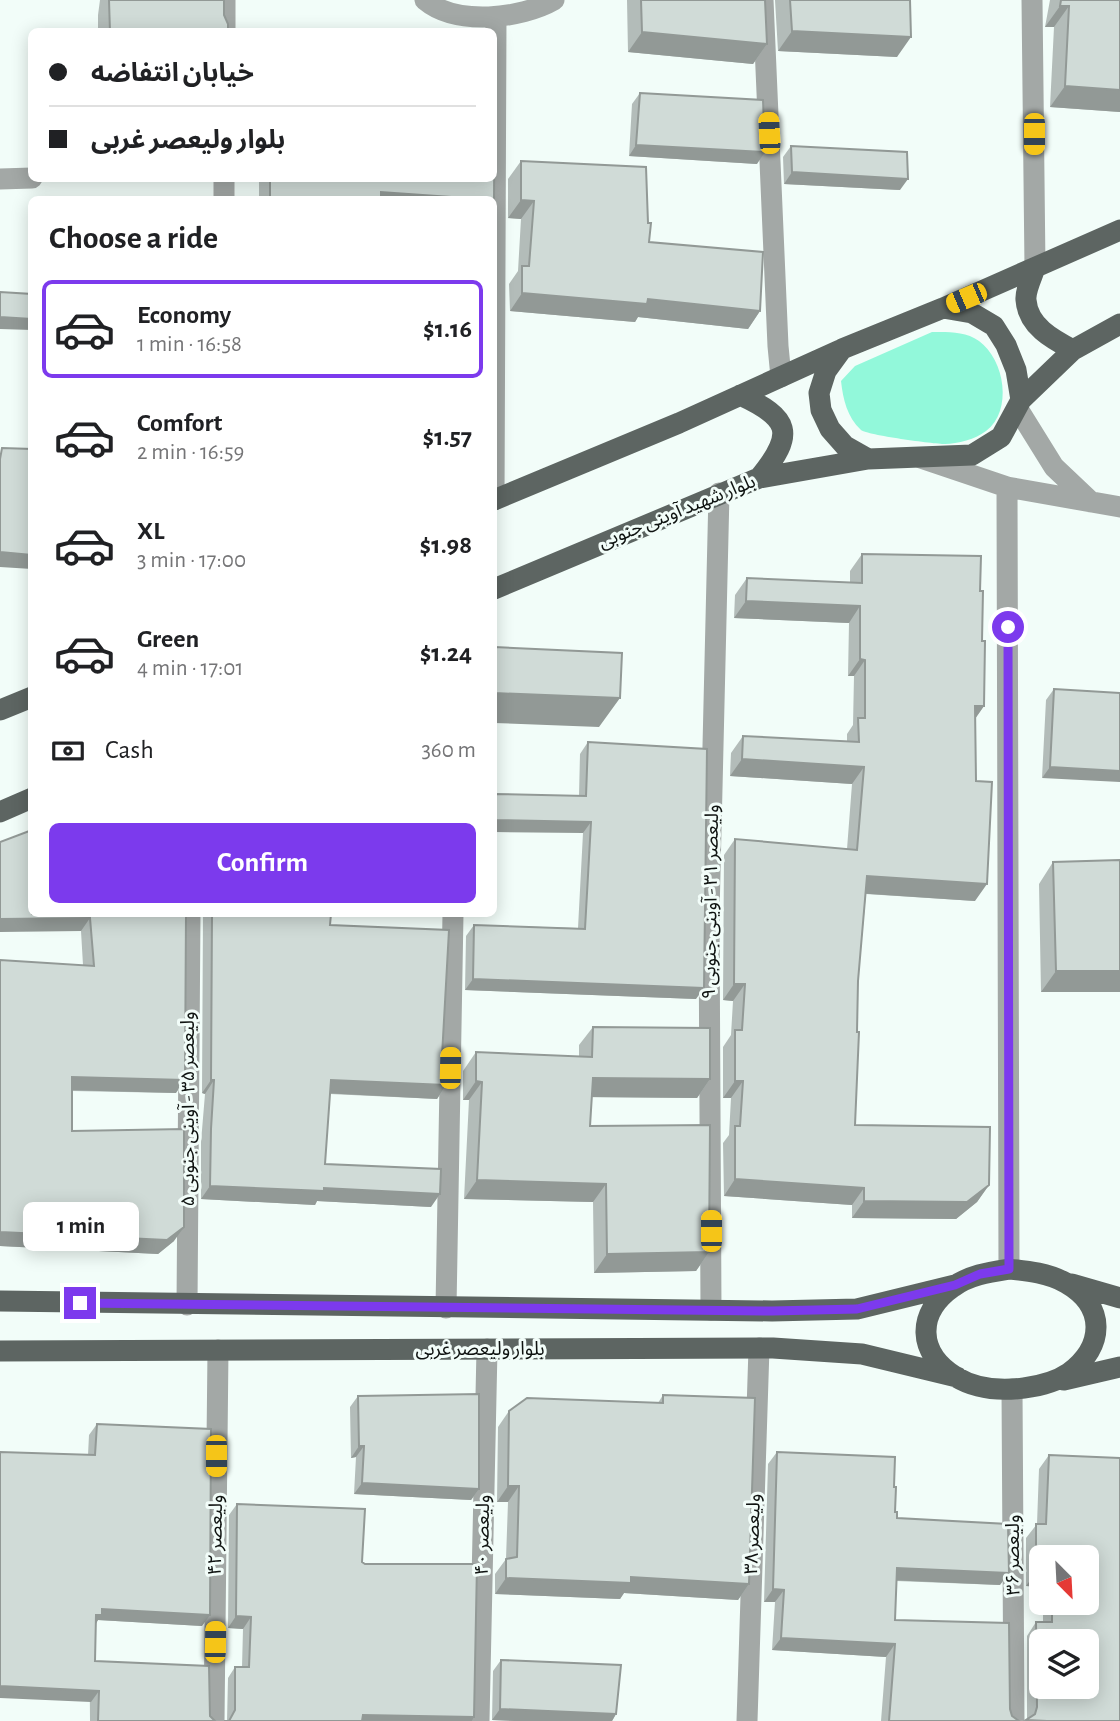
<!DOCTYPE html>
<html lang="en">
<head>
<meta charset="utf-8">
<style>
	:root { --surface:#fff; --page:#f2f2f2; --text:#202124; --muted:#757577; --line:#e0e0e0; --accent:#7c3aed }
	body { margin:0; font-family:"Alegreya Sans","Noto Sans Arabic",sans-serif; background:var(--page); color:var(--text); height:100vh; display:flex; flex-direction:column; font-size:26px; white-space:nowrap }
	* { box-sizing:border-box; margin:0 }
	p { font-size:23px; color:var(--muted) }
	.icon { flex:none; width:38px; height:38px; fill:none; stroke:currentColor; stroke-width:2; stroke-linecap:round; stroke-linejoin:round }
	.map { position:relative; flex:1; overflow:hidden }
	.details { position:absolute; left:28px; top:196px; width:469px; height:721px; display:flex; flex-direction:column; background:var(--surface); border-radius:10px; box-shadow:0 4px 18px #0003 }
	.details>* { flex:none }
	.top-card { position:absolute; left:28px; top:28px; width:469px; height:154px; border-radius:10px; box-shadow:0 4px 18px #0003; display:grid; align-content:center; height:154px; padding:0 21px; background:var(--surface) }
	.needle { width:46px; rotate:156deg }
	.fabs { position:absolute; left:1029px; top:1545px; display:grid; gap:14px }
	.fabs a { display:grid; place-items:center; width:70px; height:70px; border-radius:10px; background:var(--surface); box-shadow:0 4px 18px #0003; font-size:35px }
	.end { position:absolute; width:32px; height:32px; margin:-16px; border:9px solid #7c3aed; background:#fff; box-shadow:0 0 0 4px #fff }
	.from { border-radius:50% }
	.bubble { position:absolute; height:49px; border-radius:10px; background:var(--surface); box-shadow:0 4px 18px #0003; font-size:23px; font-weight:700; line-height:49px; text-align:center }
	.car { position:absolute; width:21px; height:42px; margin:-21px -10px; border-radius:9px; box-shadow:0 0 5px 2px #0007; background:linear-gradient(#f5c518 24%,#345 0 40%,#f5c518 0 76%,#345 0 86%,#f5c518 0) }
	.top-card b { display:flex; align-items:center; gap:24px; height:66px; font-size:26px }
	.top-card b+b { border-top:2px solid var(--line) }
	.top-card i { width:18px; height:18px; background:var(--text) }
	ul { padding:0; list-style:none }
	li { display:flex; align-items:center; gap:21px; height:98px; margin:0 14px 10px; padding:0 7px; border:4px solid transparent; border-radius:10px }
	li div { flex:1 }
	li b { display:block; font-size:26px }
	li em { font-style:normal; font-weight:700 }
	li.selected { border-color:var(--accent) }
	li>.icon { width:63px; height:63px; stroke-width:1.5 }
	h2 { padding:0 21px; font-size:32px; line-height:84px }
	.pay { display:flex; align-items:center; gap:18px; height:77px; padding:0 21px; font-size:26px }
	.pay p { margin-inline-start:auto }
	.cta { display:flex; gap:14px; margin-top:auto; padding:14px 21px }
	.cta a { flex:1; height:80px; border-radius:10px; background:var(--accent); color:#fff; font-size:28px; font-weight:700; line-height:80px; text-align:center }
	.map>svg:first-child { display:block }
	.green { fill:#92f8da }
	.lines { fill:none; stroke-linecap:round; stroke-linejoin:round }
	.minor { stroke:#a3a8a6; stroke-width:21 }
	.major { stroke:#5d6562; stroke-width:21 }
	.wall { fill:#b3bcb9 }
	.shaded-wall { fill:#929996 }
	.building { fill:#d0dbd7; stroke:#929996; stroke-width:2; fill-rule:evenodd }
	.route { stroke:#7c3aed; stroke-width:9 }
	.labels { text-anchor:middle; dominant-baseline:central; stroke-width:6; stroke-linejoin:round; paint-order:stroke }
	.street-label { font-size:19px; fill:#0f1311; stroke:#f2fdf9 }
</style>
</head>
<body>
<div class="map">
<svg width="1120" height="1721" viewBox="0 0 1120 1721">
	<rect width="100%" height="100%" fill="#f2fdf9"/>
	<path class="green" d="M932,332C948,332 965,331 979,341C1005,360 1013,411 986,431C976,439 957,444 945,444C934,444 867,435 861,430C847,417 843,399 841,381L855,366Z"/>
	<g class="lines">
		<path class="minor" d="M425,0C456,26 521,19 554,0
			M763,0L778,346L781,377
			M1032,0L1035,268
			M225,32V0
			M0,179L32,178
			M224,200V178
			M1018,409L1054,467L1091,502
			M921,458L1007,487L1120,507
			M1007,487L1009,1269
			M494,500L496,17
			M187,1305L190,914
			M446,1308L453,914
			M711,1310L709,915L719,493
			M1012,1389L1014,1721
			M214,1721L218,1350
			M479,1721L487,1349
			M747,1721L759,1348"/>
		<path class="major" d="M1035,268C1032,277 1025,291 1026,300C1028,326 1052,339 1073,350
			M943,308L972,313L994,326L1006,345L1016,370L1021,400L1001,437L972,455L868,459L845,446L830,429L821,410L819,393L826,371L842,349Z
			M943,308L1120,230
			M740,395C790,418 796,433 759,478
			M1021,400L1073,350L1120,324
			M494,500L679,423L840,350
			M494,589L759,478L868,459
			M0,710L32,697
			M0,812L32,798
			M1009,1269C1028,1271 1048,1273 1066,1283C1106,1306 1105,1346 1069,1373C1056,1382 1039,1386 1024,1388C1001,1391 976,1389 956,1377C917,1353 916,1313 953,1287C969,1275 990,1272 1009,1269Z
			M1072,1284L1120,1298
			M0,1301L772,1311L857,1309L955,1285
			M0,1351L773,1348L862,1354L957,1377
			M1064,1380L1120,1367"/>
	</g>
	<path class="wall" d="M100,0H224V15L228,32H98V15Z
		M627,0H765L767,44L753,64L628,52Z
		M775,0H910L897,57L778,51Z
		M1050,0H1120V112L1050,107L1054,27H1045Z
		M640,93L757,164L629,156L632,104Z
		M791,146L900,190L784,184L783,157Z
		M521,161L649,242L760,311L748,329L638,317L635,322L510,311L509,284L518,271L521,219L508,218V179Z
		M259,178H494V200H259Z
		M862,554L980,591L984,706L975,719V901L866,894L858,981L855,1125L989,1185L977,1202L956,1219L852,1218V1205L724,1196L723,1143L729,1135L731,1098H723V1047L731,1035L733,1001L723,1000L724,855L735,839L847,849L852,784L730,776L731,753L743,736L847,742V734L853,725L854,676H848L849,623L734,618L735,595L747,578L850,583V571Z
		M1054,689L1120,693L1042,778L1046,700Z
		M588,742L696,999L465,990L466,936L474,925L578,928L583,833L579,796L580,754Z
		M0,842L186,914L176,1093L72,1091V1131L174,1241L158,1254L0,1246L83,965L81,931Z
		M1120,860V992H1041L1039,884L1053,862Z
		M203,914H331L330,925L442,1056L446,1085L437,1099L330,1094L325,1164L431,1207L317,1201L315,1205L201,1199V1142L205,1094L202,1093Z
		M593,1027L710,1079L697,1098L592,1097L590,1126L709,1252L696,1271L594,1273L593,1202L464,1199L469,1100H463V1071L476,1052L579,1057V1045Z
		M663,1395L749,1584L738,1600L624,1593L620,1599L495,1594V1574L506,1559L508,1502H497L498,1427L509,1411L658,1403Z
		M358,1396L479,1489L471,1500L354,1494L356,1457L351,1458L350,1407Z
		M97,1424L202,1626L98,1620L95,1625V1661L210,1716L215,1721H90L88,1455L89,1435Z
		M777,1452L894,1487L895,1512L897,1518L1000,1585L896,1581L895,1620L1010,1709L1012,1716L1019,1721H881L886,1657L772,1650L775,1602H764L768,1464Z
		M1049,1455L1120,1721H1025L1027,1719V1636L1036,1622H1043V1603H1087L1041,1558V1587L1026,1586V1538L1037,1524L1039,1469Z
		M237,1504L362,1562L474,1717L472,1721H224H227L228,1678L235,1667H242L243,1629L228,1628L229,1515Z
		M501,1660L616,1714L612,1721H515L492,1720L493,1671Z"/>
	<path class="shaded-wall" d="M1060,6H1069L1054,27H1045Z
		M792,31L911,37L897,57L778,51Z
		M642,32L767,44L753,64L628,52Z
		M1065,86L1120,90V112L1050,107Z
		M636,145L765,152L757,164L629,156Z
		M792,172L908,179L900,190L784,184Z
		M381,192L494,200H376Z
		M521,200L534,201L521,219L508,218Z
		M522,293L648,299L760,311L748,329L638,317L635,322L510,311Z
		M0,317L32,319V330L0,329Z
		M0,552L32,555V569L0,567Z
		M746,601L860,606L849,623L734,618Z
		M860,659L865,660L854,676H848Z
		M494,693L620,698L599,727L494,723Z
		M975,706H984L972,723Z
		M742,759L864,767L852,784L730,776Z
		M1050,767L1120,771V782L1042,778Z
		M494,820L591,822L583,833L494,832Z
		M867,876L987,884L975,901L855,893Z
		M90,918L81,931L0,932V919Z
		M1056,971H1120V992H1041Z
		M473,979L704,988L696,999L465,990Z
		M734,984H745L733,1001L723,1000Z
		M72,1077L185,1080L176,1093L63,1090Z
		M593,1078L710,1079L697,1098L580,1097Z
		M211,1080H214L205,1094L202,1093Z
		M331,1080L446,1085L437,1099L322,1093Z
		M476,1081L482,1082L469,1100H463Z
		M735,1081H743L731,1098H723Z
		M735,1179L864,1188L852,1205L724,1196Z
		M477,1180L606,1184L593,1202L464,1199Z
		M989,1185L977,1202L956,1219L852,1218L864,1201Z
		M210,1186L324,1188L440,1194L431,1207L317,1201L315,1205L201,1199Z
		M184,1227L174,1241L158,1254L0,1246V1232Z
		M709,1252L696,1271L594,1273L607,1254Z
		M359,1446H364L356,1457L351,1458Z
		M362,1483L479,1489L471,1500L354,1494Z
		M508,1486H519L508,1502H497Z
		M897,1568L1009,1573L1000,1585L888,1580Z
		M1036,1572L1041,1573V1587L1026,1586Z
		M631,1577L749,1584L738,1600L624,1593L620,1599L495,1594L506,1578Z
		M773,1589L784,1590L775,1602H764Z
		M102,1609L210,1615L202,1626L98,1620L94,1627L96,1615Z
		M236,1616L251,1617L243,1629L228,1628Z
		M781,1638L895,1644L886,1657L772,1650Z
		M0,1686L99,1691L91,1702L0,1698Z
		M500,1709L616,1714L612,1721H515L492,1720Z
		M363,1715L474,1717L472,1721H359Z"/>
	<path class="building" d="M109,0H224V15L228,24V32H110Z
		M641,0H765L767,44L642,32Z
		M790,0H910L911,37L792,31Z
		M1061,0H1120V90L1065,86L1069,6H1060Z
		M494,37H495L494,200L381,192V200H270V178H494Z
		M640,93L763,100L765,152L636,145Z
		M791,146L907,152L908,179L792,172Z
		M521,161L646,167L648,223H651L649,242L763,252L760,311L648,299L647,304L522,293V266H529L534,201L521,200Z
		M0,292L32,294V319L0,317Z
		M2,448L32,449V555L0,552V459Z
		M862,554L981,556L980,591H983L982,641H985L984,706H975L976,781L992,782L987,884L867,876L858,981L857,1032H859L855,1125L990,1127L989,1185L967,1202L864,1201V1188L735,1179V1126H740L743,1081H735V1030H742L745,984H734L735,839L857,850L864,767L742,759L743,736L859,742L858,718H865V660L860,659V606L746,601L747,578L862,583Z
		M494,647L622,653L620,698L494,693Z
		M1054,689L1120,693V771L1050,767Z
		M588,742L707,749L704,988L473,979L474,925L585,929L591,822L494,820V794L586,796Z
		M32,830V914H186L185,1080L72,1077V1131L184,1129V1227L167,1240L0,1232V960L94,966L90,918L0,919V842Z
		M1120,860V971H1056L1053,862Z
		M212,914H331L330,925L449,930L442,1056H446V1085L331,1080L325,1164L441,1169L440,1194L324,1188V1191L210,1186L211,1129L214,1080H211Z
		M593,1027L710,1028V1079L593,1078L590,1126L710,1125L709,1252L607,1254L606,1184L477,1180L482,1082L476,1081V1052L592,1057Z
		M479,1394V1489L362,1483L364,1446H359L358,1396Z
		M663,1395L755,1398L749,1584L631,1577V1583L506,1578V1559L517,1557L519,1486H508L509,1411L527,1398L663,1403Z
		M97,1424L211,1429L210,1615L102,1609V1615H96L95,1661L209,1666L210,1716L215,1721H98L99,1691L0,1686V1452L95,1455Z
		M777,1452L895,1457L894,1487H896L895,1512H897V1518L1008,1524L1009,1573L897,1568L895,1620L1009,1623L1010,1709L1012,1716L1019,1721H889L895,1644L781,1638L784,1590L773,1589Z
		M1049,1455L1120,1458V1721H1047L1026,1720L1035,1714L1037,1707L1036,1622H1052V1603H1087V1558H1041V1573L1036,1572V1524H1046ZM1041,1642H1087V1687H1041Z
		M237,1504L365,1509L362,1562L365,1564H477L474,1717L363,1715L362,1721H224H229L235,1710V1667H249L251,1617L236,1616Z
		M501,1660L621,1665L616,1714L500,1709Z"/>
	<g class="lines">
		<path class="route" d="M80,1303L772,1311L857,1309L955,1285L980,1274L1009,1269L1008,627"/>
	</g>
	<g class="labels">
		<g class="street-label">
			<text transform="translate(677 512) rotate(-22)">بلوار شهید آوینی جنوبی</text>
			<text transform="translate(711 902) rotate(-89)">ولیعصر ۳۱ - آوینی جنوبی ۹</text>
			<text transform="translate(188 1109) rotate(-90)">ولیعصر ۳۵ - آوینی جنوبی ۵</text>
			<text x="480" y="1349">بلوار ولیعصر غربی</text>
			<text transform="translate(753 1534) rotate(-88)">ولیعصر ۳۸</text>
			<text transform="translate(216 1535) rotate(-89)">ولیعصر ۴۲</text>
			<text transform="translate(483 1535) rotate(-89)">ولیعصر ۴۰</text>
			<text transform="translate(1013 1555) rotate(-90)">ولیعصر ۳۶</text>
		</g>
	</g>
</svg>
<div class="fabs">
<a><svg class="needle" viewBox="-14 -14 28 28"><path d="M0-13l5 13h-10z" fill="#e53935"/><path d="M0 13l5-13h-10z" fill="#757577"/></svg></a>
<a><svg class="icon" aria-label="layers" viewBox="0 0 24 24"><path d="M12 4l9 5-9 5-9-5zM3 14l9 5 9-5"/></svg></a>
</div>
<i class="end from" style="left:1008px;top:627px"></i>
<i class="end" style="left:80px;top:1303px"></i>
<div class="bubble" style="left:23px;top:1202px;width:116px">1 min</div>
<i class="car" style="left:769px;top:133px;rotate:357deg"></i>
<i class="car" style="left:1034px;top:134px;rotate:180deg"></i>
<i class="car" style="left:966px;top:298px;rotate:247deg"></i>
<i class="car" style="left:450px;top:1068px;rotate:1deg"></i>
<i class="car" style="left:711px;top:1231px;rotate:0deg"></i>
<i class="car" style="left:216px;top:1456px;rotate:180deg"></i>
<i class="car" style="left:215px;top:1642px;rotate:1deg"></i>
<div class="top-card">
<b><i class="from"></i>خیابان انتفاضه</b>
<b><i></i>بلوار ولیعصر غربی</b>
</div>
<section class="details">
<h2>Choose a ride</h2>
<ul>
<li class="selected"><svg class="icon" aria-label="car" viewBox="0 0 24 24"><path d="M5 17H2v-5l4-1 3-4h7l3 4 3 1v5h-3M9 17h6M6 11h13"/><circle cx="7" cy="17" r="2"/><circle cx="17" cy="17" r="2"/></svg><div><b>Economy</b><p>1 min · 16:58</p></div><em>$1.16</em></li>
<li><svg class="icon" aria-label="car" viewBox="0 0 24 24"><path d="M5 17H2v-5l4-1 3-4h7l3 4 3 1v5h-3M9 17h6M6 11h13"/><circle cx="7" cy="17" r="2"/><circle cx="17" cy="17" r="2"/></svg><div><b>Comfort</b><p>2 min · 16:59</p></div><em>$1.57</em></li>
<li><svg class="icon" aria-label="car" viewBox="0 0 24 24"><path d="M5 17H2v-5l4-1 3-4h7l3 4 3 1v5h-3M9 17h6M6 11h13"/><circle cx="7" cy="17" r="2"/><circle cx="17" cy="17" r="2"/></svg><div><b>XL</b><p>3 min · 17:00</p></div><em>$1.98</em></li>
<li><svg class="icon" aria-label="car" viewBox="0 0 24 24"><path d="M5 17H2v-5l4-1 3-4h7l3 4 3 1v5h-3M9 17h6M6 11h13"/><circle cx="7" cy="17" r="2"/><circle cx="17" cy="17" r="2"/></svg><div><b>Green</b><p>4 min · 17:01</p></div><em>$1.24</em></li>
</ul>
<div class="pay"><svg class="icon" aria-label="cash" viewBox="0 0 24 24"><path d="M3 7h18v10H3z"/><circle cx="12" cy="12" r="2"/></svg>Cash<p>360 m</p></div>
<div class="cta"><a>Confirm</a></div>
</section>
</div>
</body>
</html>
